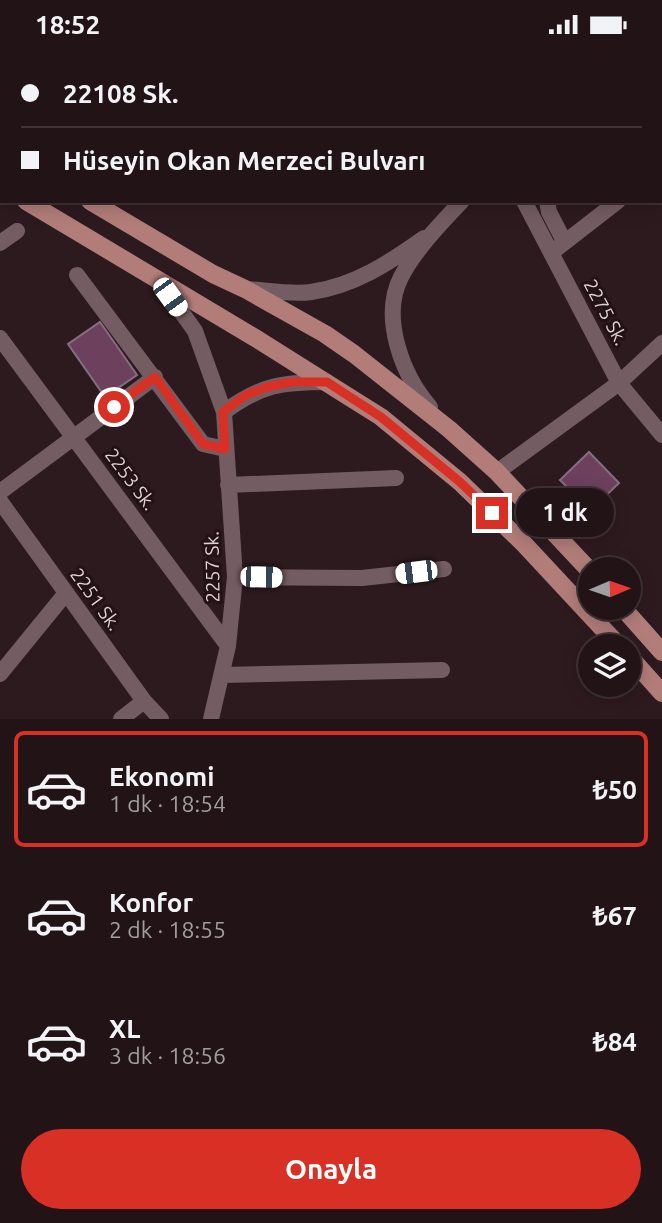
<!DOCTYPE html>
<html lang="tr">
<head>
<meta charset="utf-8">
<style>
	:root { --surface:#221416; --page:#2e2123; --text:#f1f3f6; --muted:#a29ea1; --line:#3f3335; --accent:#d93025 }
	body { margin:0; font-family:Ubuntu,sans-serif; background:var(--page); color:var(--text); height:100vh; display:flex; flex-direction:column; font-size:26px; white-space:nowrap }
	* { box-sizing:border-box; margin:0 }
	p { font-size:23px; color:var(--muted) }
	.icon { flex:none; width:38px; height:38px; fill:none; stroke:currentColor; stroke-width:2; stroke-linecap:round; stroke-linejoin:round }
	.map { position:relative; height:670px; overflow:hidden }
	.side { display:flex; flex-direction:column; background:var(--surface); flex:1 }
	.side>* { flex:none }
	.hud { position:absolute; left:0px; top:0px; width:663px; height:154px; box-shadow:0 4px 18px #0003,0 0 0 2px var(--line); display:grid; align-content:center; height:154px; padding:0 21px; background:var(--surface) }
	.needle { width:46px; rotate:88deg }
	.buttons { position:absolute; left:578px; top:508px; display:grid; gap:14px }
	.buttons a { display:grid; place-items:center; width:63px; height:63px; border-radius:50%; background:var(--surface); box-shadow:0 4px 18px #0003,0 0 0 2px var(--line); font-size:35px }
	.end { position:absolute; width:32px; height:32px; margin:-16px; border:9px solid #d93025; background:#fff; box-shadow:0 0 0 4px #fff }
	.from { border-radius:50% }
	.bubble { position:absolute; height:49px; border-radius:24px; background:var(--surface); box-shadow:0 4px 18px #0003,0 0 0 2px var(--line); font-size:23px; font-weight:600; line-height:49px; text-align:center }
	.car { position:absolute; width:21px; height:42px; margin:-21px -10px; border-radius:9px; box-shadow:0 0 5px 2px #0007; background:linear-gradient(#fff 24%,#345 0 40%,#fff 0 76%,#345 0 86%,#fff 0) }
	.hud b { display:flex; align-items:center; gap:24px; height:66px; font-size:26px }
	.hud b+b { border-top:2px solid var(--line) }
	.hud i { width:18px; height:18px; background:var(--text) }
	ul { padding:12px 0 0; list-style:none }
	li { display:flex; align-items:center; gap:21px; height:116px; margin:0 14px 10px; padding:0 7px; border:4px solid transparent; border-radius:10px }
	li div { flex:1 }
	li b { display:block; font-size:26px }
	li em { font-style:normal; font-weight:600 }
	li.active { border-color:var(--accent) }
	li>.icon { width:63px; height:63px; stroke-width:1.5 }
	.primary-button { display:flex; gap:14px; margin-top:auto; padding:14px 21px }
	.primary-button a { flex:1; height:80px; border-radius:42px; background:var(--accent); color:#fff; font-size:28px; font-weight:600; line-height:80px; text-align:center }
	.status { display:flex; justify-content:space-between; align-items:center; height:49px; padding:0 35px; background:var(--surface); direction:ltr }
	.status svg { height:19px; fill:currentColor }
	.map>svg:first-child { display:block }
	.building { fill:#6d405e; stroke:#84707c; stroke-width:2 }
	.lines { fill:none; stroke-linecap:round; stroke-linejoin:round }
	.street { stroke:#745d62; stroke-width:16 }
	.primary { stroke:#b27d79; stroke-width:18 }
	.route { stroke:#d93025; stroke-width:9 }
	.labels { text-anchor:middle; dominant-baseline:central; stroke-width:6; stroke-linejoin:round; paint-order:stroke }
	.street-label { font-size:19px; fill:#dfd2d4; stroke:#231115 }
</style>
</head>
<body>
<div class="status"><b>18:52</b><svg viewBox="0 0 49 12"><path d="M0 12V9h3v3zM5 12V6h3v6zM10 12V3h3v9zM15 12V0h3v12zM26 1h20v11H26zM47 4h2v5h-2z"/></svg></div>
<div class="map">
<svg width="662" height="670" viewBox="0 0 662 670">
	<rect width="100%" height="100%" fill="#2d1a1e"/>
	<path class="building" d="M100,273L137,326L105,348L68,295Z
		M589,403L619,434L590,462L560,431Z"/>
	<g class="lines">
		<path class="street" d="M593,0L595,2
			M526,2V0
			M654,2L656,0
			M524,152L619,334L662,386
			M547,152L549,163L564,192
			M0,194L17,182
			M551,204L618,152
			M77,226L203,395L225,400
			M160,233L195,282L224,363L235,528L228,597L211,670
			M245,240C266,241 291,246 311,243C354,237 389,214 424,189
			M0,289L228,597
			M430,358C403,327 380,269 401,228C415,201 441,174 462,152
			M224,363C261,336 281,333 327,333
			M497,423L619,334L662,294
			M228,436L396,429
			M0,443L155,328
			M0,452L144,652L161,670
			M235,528L362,529L444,520
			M0,625L66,544
			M222,626L442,621
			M121,670L144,652"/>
		<path class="primary" d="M0,99L2,100
			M0,137L2,138
			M26,152L257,290L381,368L460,433L525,496L619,597
			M90,152L213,225L245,240L325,285L354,305L449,380L497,423L590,522
			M622,558L662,603
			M628,606L662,644"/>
	</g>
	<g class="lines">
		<path class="route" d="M114,358L155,328L203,395L225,400L223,363L246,346L267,338L292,333H327L381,368L460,433L492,464"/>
	</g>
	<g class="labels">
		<g class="street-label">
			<text transform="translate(606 263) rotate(62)">2275 Sk.</text>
			<text transform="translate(131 430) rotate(53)">2253 Sk.</text>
			<text transform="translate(212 518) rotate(-91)">2257 Sk.</text>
			<text transform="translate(96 550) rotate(54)">2251 Sk.</text>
		</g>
	</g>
</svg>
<div class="buttons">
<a><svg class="needle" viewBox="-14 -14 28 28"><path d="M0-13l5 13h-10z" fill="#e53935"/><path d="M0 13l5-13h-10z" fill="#a29ea1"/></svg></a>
<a><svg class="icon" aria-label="layers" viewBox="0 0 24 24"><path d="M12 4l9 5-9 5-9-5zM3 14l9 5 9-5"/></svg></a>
</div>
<i class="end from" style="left:114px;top:358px"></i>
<i class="end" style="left:492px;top:464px"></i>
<div class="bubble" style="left:516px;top:439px;width:98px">1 dk</div>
<i class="car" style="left:170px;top:248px;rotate:144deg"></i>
<i class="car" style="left:416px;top:523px;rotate:263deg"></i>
<i class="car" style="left:261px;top:528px;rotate:91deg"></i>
<div class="hud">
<b><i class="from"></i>22108 Sk.</b>
<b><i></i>Hüseyin Okan Merzeci Bulvarı</b>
</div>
</div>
<section class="side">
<ul>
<li class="active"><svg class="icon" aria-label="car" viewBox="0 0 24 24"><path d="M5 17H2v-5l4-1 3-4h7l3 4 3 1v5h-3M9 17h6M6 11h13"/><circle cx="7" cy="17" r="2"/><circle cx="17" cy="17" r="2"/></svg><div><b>Ekonomi</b><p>1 dk · 18:54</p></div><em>₺50</em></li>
<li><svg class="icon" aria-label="car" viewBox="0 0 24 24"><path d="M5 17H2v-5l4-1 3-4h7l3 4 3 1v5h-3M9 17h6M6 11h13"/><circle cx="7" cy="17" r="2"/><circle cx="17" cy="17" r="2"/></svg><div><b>Konfor</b><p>2 dk · 18:55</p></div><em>₺67</em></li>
<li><svg class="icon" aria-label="car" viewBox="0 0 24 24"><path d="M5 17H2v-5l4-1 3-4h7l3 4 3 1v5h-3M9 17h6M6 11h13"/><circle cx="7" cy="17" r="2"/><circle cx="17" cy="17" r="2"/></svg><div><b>XL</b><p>3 dk · 18:56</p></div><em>₺84</em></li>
</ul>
<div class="primary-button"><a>Onayla</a></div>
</section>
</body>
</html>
